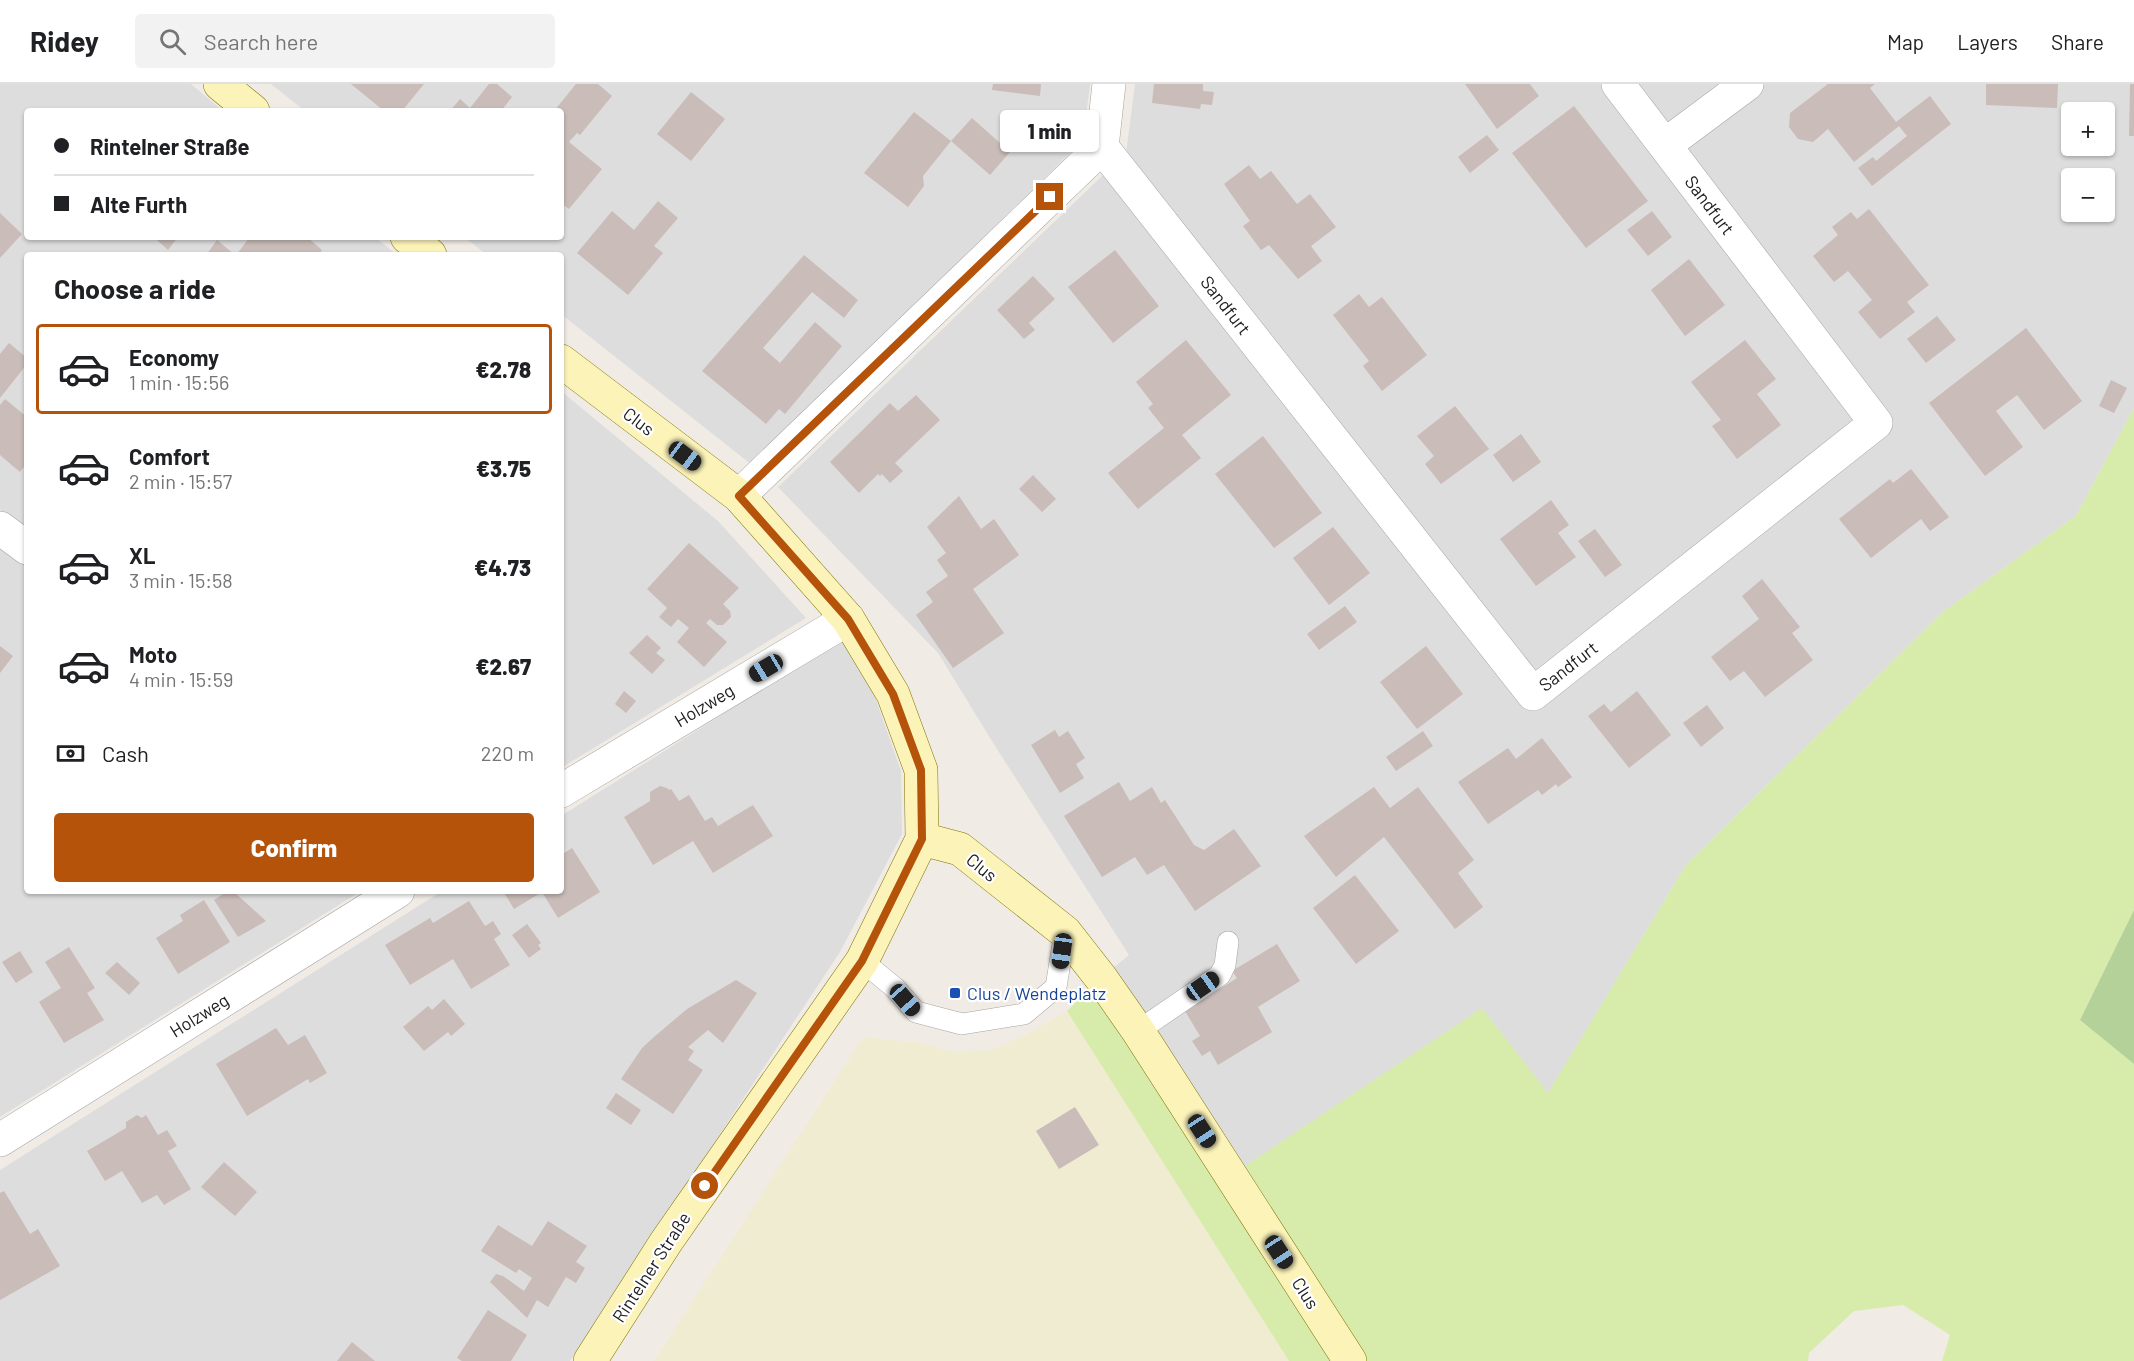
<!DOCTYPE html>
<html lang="en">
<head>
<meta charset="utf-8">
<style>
	:root { --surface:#fff; --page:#f2f2f2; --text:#202124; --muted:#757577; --line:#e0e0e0; --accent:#b45309 }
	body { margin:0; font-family:Barlow,sans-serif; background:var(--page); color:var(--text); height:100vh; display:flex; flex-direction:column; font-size:22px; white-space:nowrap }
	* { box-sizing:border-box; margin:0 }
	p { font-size:20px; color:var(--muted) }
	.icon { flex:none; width:33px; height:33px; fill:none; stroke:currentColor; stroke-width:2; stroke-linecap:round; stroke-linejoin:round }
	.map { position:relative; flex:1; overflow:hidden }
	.panel { position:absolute; left:24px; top:168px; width:540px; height:642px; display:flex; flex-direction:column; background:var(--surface); border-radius:6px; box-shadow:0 2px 4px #0004 }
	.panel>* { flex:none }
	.banner { position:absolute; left:24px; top:24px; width:540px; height:132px; border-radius:6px; box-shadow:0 2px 4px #0004; display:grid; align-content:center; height:132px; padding:0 30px; background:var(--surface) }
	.controls { position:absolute; left:2061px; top:18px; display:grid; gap:12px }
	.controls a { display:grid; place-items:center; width:54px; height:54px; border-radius:6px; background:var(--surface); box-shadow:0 2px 4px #0004; font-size:30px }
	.end { position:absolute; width:27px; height:27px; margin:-14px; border:8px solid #b45309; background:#fff; box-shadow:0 0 0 3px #fff }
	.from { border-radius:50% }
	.bubble { position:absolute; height:42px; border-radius:6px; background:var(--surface); box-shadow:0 2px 4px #0004; font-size:20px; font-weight:800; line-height:42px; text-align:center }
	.car { position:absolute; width:18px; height:36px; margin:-18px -9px; border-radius:8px; box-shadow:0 0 4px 2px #0007; background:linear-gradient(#222 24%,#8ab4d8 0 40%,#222 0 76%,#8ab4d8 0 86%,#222 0) }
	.banner b { display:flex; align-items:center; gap:21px; height:57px; font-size:22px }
	.banner b+b { border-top:2px solid var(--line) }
	.banner i { width:15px; height:15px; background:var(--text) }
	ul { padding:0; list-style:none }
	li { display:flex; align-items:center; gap:18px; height:90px; margin:0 12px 9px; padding:0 18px; border:3px solid transparent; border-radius:6px }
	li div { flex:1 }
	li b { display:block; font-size:22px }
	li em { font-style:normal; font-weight:800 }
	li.selected { border-color:var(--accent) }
	li>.icon { width:54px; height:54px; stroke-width:1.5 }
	h2 { padding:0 30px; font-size:27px; line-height:72px }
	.pay { display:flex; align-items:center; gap:15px; height:66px; padding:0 30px; font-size:22px }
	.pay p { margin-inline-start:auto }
	.cta { display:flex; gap:12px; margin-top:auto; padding:12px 30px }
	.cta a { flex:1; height:69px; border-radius:6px; background:var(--accent); color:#fff; font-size:24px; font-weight:800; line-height:69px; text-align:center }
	header { display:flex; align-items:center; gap:36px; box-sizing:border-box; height:84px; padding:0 30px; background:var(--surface); border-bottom:2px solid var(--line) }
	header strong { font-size:28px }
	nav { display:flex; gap:33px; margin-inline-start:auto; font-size:21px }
	.search { width:420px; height:54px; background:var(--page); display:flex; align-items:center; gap:15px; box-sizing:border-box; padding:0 21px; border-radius:6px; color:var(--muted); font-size:22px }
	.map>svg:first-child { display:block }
	.residential { fill:#dedddd; fill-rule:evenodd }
	.farmland { fill:#f0ecd1 }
	.grass { fill:#d7ecaa }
	.forest { fill:#b4d199 }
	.building { fill:#c9bcb9 }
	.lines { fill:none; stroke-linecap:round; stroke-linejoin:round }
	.lane-casing { stroke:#a4a4a4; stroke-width:22 }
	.street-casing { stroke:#a4a4a4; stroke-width:34 }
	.secondary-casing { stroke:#7d7401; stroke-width:34 }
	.lane { stroke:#fff; stroke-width:21 }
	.street { stroke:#fff; stroke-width:33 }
	.secondary { stroke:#fcf3b9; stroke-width:33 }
	.route { stroke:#b45309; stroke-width:8 }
	.transit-dot { fill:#1a4fb4; stroke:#fff; stroke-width:2 }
	.labels { text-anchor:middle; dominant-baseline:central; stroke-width:4.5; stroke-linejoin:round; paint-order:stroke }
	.street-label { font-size:18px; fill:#202020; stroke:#fff }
	.transit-label { font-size:18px; fill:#164399; stroke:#fff; text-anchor:start }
</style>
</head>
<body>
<header>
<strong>Ridey</strong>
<div class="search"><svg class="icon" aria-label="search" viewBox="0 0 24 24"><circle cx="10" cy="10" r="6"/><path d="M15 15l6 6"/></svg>Search here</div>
<nav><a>Map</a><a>Layers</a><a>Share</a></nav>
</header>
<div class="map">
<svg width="2134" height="1277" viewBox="0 0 2134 1277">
	<rect width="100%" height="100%" fill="#f1ebe6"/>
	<path class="residential" d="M0,0H191L223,27H27V153H375L397,171H27V807H361L0,1033Z
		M271,0H1090L1083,56L752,381L561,230V171H487L464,153H561V27H305Z
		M1135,0H2134V324L2076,432L1943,528L1686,781L1548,1010L1235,1088L1101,894L1129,871L995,662L938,569L778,403L1126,69ZM2072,28H2104V62H2072ZM2072,94H2104V128H2072Z
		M561,307L718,437L806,534L561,684Z
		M844,554L875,613L901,687L902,750L840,868L570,1277H0V1086L442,807H561V732Z"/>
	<path class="farmland" d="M1067,927L1289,1277H654L863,953L920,959L956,968L990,966L1023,952Z"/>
	<path class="grass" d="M2134,324V826L2080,936L2134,980V1277H1942L1950,1251L1903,1221L1854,1227L1809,1269L1808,1277H1289L1067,927L1101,894L1236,1088L1482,924L1548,1009L1686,781L1943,528L2076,432Z"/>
	<path class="forest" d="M2134,826V980L2080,936Z"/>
	<path class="building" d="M351,0H424L402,27H384Z
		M489,0H497L512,13L501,27H450L460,15L470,24Z
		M576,0H598L612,12L580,51L577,49L569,58L602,85L569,125L561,119V27H554Z
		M993,0H1041L1040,12L992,6Z
		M1154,0H1203V7L1214,8L1212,21L1201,20L1200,25L1152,19Z
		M1465,0H1530L1539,12L1497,45Z
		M1828,0H1875L1870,4L1896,38L1930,12L1951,40L1872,102L1858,84L1873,73L1876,77L1907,52L1899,42L1854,78L1828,45L1813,58L1798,55L1789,43L1790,29Z
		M1986,0H2058L2057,24L1986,21Z
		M2130,0H2134V52H2129Z
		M691,8L725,35L691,77L657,50Z
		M1574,22L1648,117L1586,164L1512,69Z
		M914,28L951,57L923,92L924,102L908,123L864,89Z
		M972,34L1010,68L990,91L951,57Z
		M1487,51L1499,66L1470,89L1458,73Z
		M1249,81L1260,95L1271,87L1297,120L1310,110L1336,143L1311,162L1322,177L1298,195L1269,161L1261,166L1243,142L1250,137L1224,100Z
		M658,117L678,134L654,162L663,169L628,211L577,169L612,127L634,146Z
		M1869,125L1929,201L1907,218L1915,228L1880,255L1858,228L1872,216L1848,187L1834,198L1813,172L1838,151L1832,143L1851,128L1857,135Z
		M1652,127L1672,153L1648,172L1627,146Z
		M0,129L22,150L0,174Z
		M159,153H178L168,166L157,156Z
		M250,153H307L322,166L318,171H236Z
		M217,156L235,171H206Z
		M1115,166L1159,222L1113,259L1068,203Z
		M804,171L858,216L844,234L812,208L763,264L780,279L815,238L842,262L785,330L779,325L766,340L702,287Z
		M1689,175L1725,221L1685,252L1651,206Z
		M1033,192L1055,215L1029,239L1035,246L1024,255L997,226Z
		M1359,210L1369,223L1382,213L1427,271L1382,307L1363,282L1369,277L1333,231Z
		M1937,232L1956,256L1926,279L1907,255Z
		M2026,244L2082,317L2044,346L2017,311L1996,327L2023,363L1985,392L1929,319Z
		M1186,256L1231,311L1182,351L1201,374L1138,425L1108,389L1164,344L1148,324L1153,320L1136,298Z
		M1745,256L1776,295L1757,310L1781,341L1737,375L1712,342L1721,336L1691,298Z
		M9,259L27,274V280L0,314V270Z
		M2111,296L2127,304L2114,329L2099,322Z
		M916,311L940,336L895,379L903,387L890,399L882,390L880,392L878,390L859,409L830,378L890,319L898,327Z
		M5,315L27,333V379L20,388L0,371V321Z
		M1455,322L1489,365L1441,400L1425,380L1434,372L1417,352Z
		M1521,350L1541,378L1513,398L1493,371Z
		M1263,352L1322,429L1274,464L1215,390Z
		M1911,385L1949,433L1930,447L1921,435L1871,474L1839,435L1890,395L1893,399Z
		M1033,391L1056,415L1042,428L1019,405Z
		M959,412L981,445L994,435L1019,471L973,505L1004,549L953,584L916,531L933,518L926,508L948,492L937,476L946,469L927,443Z
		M1551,416L1569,441L1558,449L1576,473L1536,502L1500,455Z
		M1333,443L1370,489L1329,521L1293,474Z
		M1595,445L1622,481L1605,493L1578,457Z
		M689,459L739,504L723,520L730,527L731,533L723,541H717L710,535L706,539L727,558L704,583L677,558L689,544L678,535L671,543L659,533L667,524L647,505Z
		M1762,495L1800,543L1792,549L1813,576L1765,613L1744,587L1730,597L1711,573L1759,535L1742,512Z
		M1345,522L1357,538L1319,566L1307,550Z
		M647,551L661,564L656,569L665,576L652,590L629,569Z
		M0,562L13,572L0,589Z
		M1426,562L1463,610L1417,645L1380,598Z
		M624,607L636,617L626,629L615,620Z
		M1637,607L1671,651L1629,684L1588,632L1604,620L1611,628Z
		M1707,621L1724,644L1701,663L1683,639Z
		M1055,646L1059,653L1068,647L1085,674L1076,680L1084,694L1060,709L1031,661Z
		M1423,647L1433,662L1396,687L1386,673Z
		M1542,654L1572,693L1558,703L1556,700L1542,711L1538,706L1488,740L1458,698L1508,664L1516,675Z
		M1119,698L1130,717L1152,703L1161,719L1165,716L1194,761L1204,766L1234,745L1261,782L1195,827L1164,781L1147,791L1135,773L1102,793L1064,732Z
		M660,702L667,704L669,706L671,705L679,717L689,711L705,737L712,733L718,742L753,721L773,752L713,789L693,757L653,781L624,733L650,717V708Z
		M1374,703L1390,724L1418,703L1474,776L1458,789L1483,823L1455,845L1384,753L1336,793L1304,752Z
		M572,764L600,808L558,834L542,808L514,825L503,807H561V771Z
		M1355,791L1399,847L1356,880L1313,824Z
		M228,807H233L266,837L238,853L214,816Z
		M204,816L230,858L178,890L156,854L183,837L180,831Z
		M469,817L485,842L493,837L501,850L494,855L510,881L471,905L453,875L410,901L385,861L430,834L433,839Z
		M527,840L541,859L538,861L541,865L529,874L512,851Z
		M1277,860L1300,897L1258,923L1272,948L1218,981L1210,967L1202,972L1192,957L1200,952L1185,927L1237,894L1232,887Z
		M69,863L95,904L87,909L104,936L64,959L39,918L61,904L45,878Z
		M20,867L33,888L16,899L2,878Z
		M117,878L140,899L129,911L105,889Z
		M736,896L757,909L723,959L708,946L688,963L694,967L688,976L703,986L673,1030L621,995L642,964L654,953L687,925Z
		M444,915L465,940L451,952L448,948L424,967L403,943L428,922L432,926Z
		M276,944L288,961L305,951L327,989L310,999L308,995L247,1032L216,980Z
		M616,1009L641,1026L631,1041L606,1024Z
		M1075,1023L1099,1061L1059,1085L1036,1047Z
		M137,1031L142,1034L146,1031L158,1051L167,1046L177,1062L168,1067L191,1105L164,1121L157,1111L142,1119L122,1087L105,1097L87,1067L126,1044V1038Z
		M224,1078L257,1108L235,1132L201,1103Z
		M4,1107L30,1150L38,1145L60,1182L0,1216V1109Z
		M548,1137L587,1162L576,1178L585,1184L576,1199L566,1193L548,1223L537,1216L527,1234L490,1198L496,1190L503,1192L524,1207L532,1194L519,1185L516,1189L481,1167L498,1141L532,1162Z
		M488,1226L527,1251L511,1277H462L457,1274Z
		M352,1258L375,1277H337Z"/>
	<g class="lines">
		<g class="lane-casing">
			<path id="lane" d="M862,877L895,904L916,928L962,940L1024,930L1056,903L1065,848
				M1138,947L1220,891L1225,881L1228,858"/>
		</g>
		<g class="street-casing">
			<path id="street" d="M1665,61L1747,0
				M1102,63L1533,610L1876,339L1618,0
				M739,412L1102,63L1109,0
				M0,444L27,464
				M561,707L848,535
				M0,1056L398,807"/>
		</g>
		<g class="secondary-casing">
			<path id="secondary" d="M220,0L253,27
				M407,153L430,171
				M561,277L739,412L848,535L893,610L921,686L922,755L862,877L666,1158L590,1277
				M922,755L960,765L1065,848L1101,894L1138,947L1350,1277"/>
		</g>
		<use href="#lane" class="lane"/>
		<use href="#street" class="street"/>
		<use href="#secondary" class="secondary"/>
	</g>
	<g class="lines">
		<path class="route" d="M705,1102L862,877L922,755L921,686L893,610L848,535L739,412L1050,113"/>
	</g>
	<rect class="transit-dot" x="949" y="903" width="12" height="12" rx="3"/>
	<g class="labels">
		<g class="street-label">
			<text transform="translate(1710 121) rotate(53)">Sandfurt</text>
			<text transform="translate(1226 221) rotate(52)">Sandfurt</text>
			<text transform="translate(639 337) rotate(37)">Clus</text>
			<text transform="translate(1568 582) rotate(-38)">Sandfurt</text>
			<text transform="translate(704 621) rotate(-31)">Holzweg</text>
			<text transform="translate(982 783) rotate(39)">Clus</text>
			<text transform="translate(199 931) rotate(-32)">Holzweg</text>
			<text transform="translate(651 1183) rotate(-57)">Rintelner Straße</text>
			<text transform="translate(1306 1209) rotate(57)">Clus</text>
		</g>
		<g class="transit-label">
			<text x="967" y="909">Clus / Wendeplatz</text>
		</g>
	</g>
</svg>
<div class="controls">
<a>+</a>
<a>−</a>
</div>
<i class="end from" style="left:705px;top:1102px"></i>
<i class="end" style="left:1050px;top:113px"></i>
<div class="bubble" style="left:1000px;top:26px;width:99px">1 min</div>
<i class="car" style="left:685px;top:372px;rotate:127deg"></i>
<i class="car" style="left:766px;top:584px;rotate:239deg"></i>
<i class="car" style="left:1062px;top:867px;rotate:188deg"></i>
<i class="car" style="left:1203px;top:902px;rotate:55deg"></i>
<i class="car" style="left:905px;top:916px;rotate:139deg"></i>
<i class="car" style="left:1202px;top:1047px;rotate:147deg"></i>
<i class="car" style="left:1279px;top:1168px;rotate:147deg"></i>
<div class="banner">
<b><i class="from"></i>Rintelner Straße</b>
<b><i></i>Alte Furth</b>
</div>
<section class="panel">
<h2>Choose a ride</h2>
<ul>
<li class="selected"><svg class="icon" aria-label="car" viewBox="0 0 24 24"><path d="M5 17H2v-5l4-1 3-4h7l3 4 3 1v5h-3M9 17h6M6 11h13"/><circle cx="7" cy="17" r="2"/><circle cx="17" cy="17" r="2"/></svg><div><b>Economy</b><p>1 min · 15:56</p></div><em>€2.78</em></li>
<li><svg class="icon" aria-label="car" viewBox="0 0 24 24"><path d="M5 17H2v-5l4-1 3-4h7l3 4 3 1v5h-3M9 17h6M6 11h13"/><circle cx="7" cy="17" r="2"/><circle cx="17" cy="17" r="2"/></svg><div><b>Comfort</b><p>2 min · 15:57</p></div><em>€3.75</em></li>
<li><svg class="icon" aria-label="car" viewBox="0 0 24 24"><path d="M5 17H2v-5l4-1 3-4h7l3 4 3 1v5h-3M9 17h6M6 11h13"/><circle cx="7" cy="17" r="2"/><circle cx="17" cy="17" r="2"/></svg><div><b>XL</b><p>3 min · 15:58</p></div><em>€4.73</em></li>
<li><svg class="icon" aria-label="car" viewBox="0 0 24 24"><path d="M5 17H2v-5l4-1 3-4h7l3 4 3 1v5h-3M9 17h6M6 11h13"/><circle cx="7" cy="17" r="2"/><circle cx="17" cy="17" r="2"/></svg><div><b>Moto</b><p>4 min · 15:59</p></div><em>€2.67</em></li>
</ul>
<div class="pay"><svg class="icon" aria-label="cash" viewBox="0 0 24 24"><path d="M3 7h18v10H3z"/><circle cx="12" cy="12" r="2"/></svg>Cash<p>220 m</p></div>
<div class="cta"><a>Confirm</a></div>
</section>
</div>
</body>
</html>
